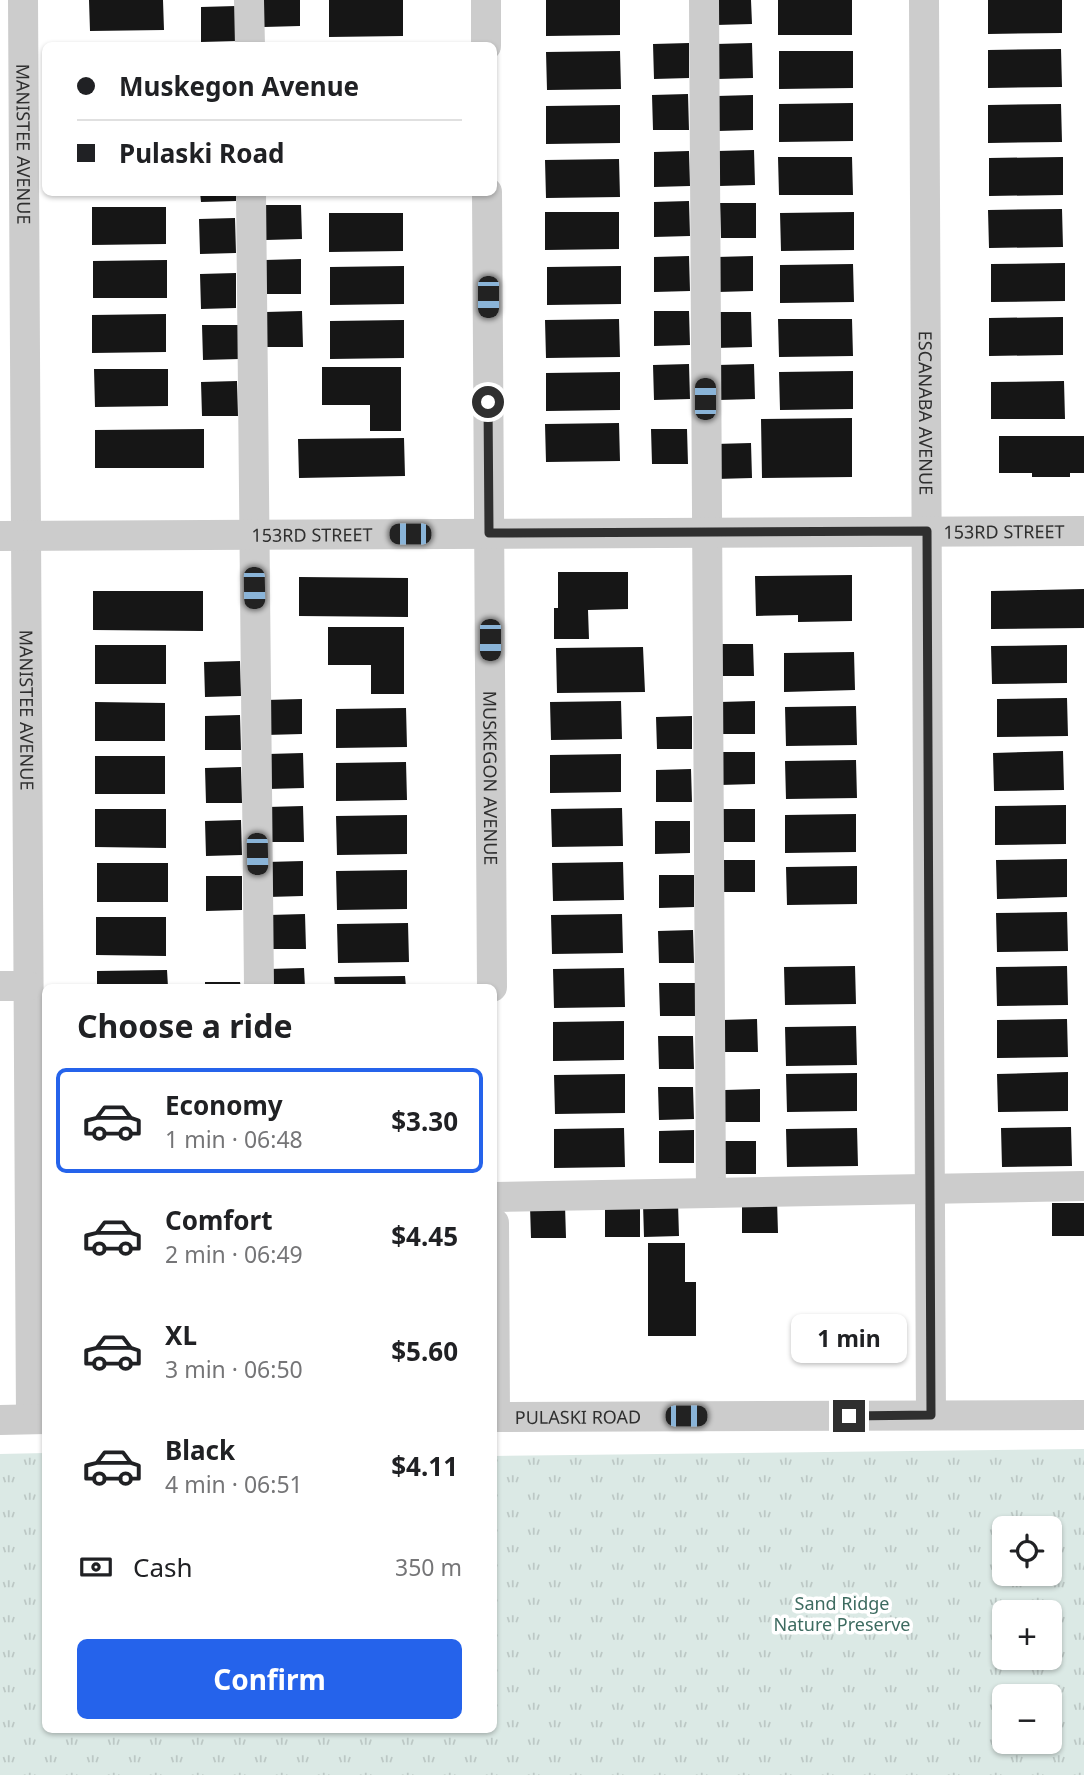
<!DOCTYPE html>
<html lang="en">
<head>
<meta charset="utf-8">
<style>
	:root { --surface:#fff; --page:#f6f6f6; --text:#202124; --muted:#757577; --line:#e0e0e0; --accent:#2563eb }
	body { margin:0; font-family:"Noto Sans",sans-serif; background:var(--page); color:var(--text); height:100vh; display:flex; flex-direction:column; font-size:26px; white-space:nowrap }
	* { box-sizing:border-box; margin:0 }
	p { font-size:23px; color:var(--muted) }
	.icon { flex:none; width:38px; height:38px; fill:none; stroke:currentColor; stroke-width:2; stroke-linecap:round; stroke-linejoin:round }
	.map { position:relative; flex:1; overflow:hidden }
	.panel { position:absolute; left:42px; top:984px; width:455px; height:749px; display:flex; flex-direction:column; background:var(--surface); border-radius:10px; box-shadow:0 2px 5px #0004 }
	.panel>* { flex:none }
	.hud { position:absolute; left:42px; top:42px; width:455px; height:154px; border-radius:10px; box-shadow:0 2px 5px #0004; display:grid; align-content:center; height:154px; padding:0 35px; background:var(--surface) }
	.fabs { position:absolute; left:992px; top:1516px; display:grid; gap:14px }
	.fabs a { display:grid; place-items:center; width:70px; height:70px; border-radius:10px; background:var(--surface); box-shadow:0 2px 5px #0004; font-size:35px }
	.end { position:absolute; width:32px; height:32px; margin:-16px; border:9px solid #2f2f2f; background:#fff; box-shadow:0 0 0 4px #fff }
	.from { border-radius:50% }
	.bubble { position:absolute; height:49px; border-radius:10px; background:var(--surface); box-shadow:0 2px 5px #0004; font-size:23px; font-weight:700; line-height:49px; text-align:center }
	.car { position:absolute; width:21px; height:42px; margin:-21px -10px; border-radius:9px; box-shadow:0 0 5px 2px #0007; background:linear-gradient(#222 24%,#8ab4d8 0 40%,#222 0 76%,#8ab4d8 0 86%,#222 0) }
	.hud b { display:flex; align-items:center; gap:24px; height:66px; font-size:26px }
	.hud b+b { border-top:2px solid var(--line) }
	.hud i { width:18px; height:18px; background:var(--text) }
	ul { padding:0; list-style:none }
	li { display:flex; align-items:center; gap:21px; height:105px; margin:0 14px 10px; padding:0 21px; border:4px solid transparent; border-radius:10px }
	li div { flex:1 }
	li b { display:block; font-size:26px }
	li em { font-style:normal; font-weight:700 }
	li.selected { border-color:var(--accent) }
	li>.icon { width:63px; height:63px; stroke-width:1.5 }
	h2 { padding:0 35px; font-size:32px; line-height:84px }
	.pay { display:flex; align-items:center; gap:18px; height:77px; padding:0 35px; font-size:26px }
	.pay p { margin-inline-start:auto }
	.button { display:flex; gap:14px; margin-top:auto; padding:14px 35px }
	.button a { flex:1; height:80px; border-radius:10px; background:var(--accent); color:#fff; font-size:28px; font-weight:700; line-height:80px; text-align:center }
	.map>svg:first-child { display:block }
	.park { fill:url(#park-tufts); fill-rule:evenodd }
	.building { fill:#161616 }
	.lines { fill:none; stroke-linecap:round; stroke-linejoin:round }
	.minor { stroke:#ccc; stroke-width:30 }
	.route { stroke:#2f2f2f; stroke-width:9 }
	.labels { text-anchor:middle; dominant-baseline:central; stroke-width:7; stroke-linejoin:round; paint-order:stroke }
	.street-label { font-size:18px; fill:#2f2f2f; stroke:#fff }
	.park-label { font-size:18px; fill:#3d6b60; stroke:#fff }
</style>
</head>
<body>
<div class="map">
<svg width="1084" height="1775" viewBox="0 0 1084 1775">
	<defs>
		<pattern id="park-tufts" width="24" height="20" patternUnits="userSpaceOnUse" patternTransform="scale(1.75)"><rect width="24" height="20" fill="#dbe9e5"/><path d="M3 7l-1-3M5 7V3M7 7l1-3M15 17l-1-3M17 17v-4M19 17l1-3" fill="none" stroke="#bcc8c5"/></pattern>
	</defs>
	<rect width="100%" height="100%" fill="#fff"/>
	<path class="park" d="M1084,1449V1775H0V1454L45,1453L46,1729H494V1456ZM1004,1528H1050V1573H1004ZM1004,1612H1050V1657H1004ZM1004,1696H1050V1741H1004Z"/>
	<path class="building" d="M89,0H163L164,30L90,31Z
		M264,0H300V26L264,27Z
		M329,0H403V36L329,37Z
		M546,0H620V35L546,36Z
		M715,0H751L752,24L716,25Z
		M778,0H852V35H778Z
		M988,0H1062V33L988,34Z
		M236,6L237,41L201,42V7Z
		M689,43V78L654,79L653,44Z
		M752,43L753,78L717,79L716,44Z
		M1061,49L1062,87L988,88V50Z
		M620,51L621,89L547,90L546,52Z
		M779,51H853V88L779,89Z
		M688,94L689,130H653L652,95Z
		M753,95V130L718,131L717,96Z
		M853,103V141L779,142V104Z
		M1061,104L1062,142L988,143V105Z
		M620,105V143L546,144V106Z
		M754,150L755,185L719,186L718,151Z
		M689,151L690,186L654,187V152Z
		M778,157H852L853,195H779Z
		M1063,157V195L989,196V158Z
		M619,159L620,197L546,198L545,160Z
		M200,192H236V201L201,202Z
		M329,192H403V196H329Z
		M689,201L690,236L654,237V202Z
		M720,203H756V238H721Z
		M265,205H301L302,239L266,240Z
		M92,207H166V244L92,245Z
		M1062,209L1063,247L989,248L988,210Z
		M545,212H619V249L545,250Z
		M854,212V250L781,251L780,213Z
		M329,213H403V251L329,252Z
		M235,218L236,253L200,254L199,219Z
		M689,256L690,291L654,292V257Z
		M753,256V291L718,292L717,257Z
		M301,259V294H266L265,260Z
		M167,260V298H93V261Z
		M1065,263V301L991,302V264Z
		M853,264L854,302L780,303V265Z
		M404,266V304L330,305V267Z
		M621,266V304L547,305V267Z
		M236,273V308L201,309L200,274Z
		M302,311L303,347H267L266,312Z
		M654,311H689L690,345L654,346Z
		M715,312H751L752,347L716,348Z
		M166,314V352L92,353V315Z
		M1063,317V355L989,356V318Z
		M619,319L620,357L546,358L545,320Z
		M778,319H852L853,356L779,357Z
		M404,320V358L330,359V321Z
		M202,325H238L239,359L203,360Z
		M689,364L690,399L654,400L653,365Z
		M754,364L755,399L719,400L718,365Z
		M322,367H401V431H370V405H322Z
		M94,369H168V406L95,407Z
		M853,371V409L780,410L779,372Z
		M620,372V410L546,411V373Z
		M237,381L238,416H202L201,382Z
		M1064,381L1065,419H991V382Z
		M852,418V477L762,478L761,419Z
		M619,423L620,461L546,462L545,424Z
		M204,429V468H95V430Z
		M651,429H687L688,464H652Z
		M999,436H1084V473H1070V477H1032V473H999Z
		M404,438L405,476L299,478L298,439Z
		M751,443L752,478L716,479L715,444Z
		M558,572H628V609L588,610L589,639H554V608H558Z
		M852,575V621L798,622V615L756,616L755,576Z
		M299,577L408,578V617L299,616Z
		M1084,589V628L991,629V591Z
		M93,591H203V631L93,630Z
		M328,627H404V694H371V665H328Z
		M718,644H753L754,676H719Z
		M95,645H166V684H95Z
		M1067,645V683L992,684L991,646Z
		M643,647L645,692L557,693L556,648Z
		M854,652L855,690L784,692V653Z
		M240,661L241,696L205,697L204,662Z
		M1067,698L1068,736L997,737V699Z
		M302,699V734L266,735V700Z
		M621,701L622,739L551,740L550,702Z
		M755,701V734H720V702Z
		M95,702L165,703V741H95Z
		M856,706L857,745L786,746L785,707Z
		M406,708L407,747L336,748V709Z
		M240,715L241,750H205V716Z
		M692,716V749H657L656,717Z
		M1063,751L1064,790L994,791L993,753Z
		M719,752H755V784L720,785Z
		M303,753L304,788L268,789V754Z
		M621,754V792L550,793V755Z
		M95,756H165V794H95Z
		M856,760L857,798L786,799L785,761Z
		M406,762L407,800L336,801V763Z
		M241,767L242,803H206L205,768Z
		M691,769L692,802H656V770Z
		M1066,805V844L995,845V806Z
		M303,806L304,842H268V807Z
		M622,808L623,846L552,847L551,809Z
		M95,809H166V848L95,847Z
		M720,809H755V842H720Z
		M856,814V852L785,853V815Z
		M407,815V854L337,855L336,816Z
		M241,820L242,855L206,856L205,821Z
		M655,821H690V853L655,854Z
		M1067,859V897L997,899L996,860Z
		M719,860H755V892H720Z
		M303,861V896L268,897L267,862Z
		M623,862L624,900L553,901L552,863Z
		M97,863H168V902H97Z
		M857,866V904L787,905L786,867Z
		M407,870V909L337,910L336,871Z
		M659,875H694V907L659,908Z
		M206,876H242V910L206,911Z
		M1067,912L1068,951L997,952L996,913Z
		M305,914L306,949H270L269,915Z
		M622,914L623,953L552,954L551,915Z
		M96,917H166V956L96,955Z
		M408,923L409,962L338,963L337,924Z
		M693,930L694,963H659L658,931Z
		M855,966L856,1004L785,1005L784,967Z
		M1067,966L1068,1005L997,1006L996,967Z
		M304,968L305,987H269V969Z
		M624,968L625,1007L554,1008L553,969Z
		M167,970L168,987H97V971Z
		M405,976L406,987H335L334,977Z
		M205,982H240L241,987H205Z
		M659,983H695V1016H660Z
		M757,1019L758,1052H723L722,1020Z
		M1067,1019L1068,1057L997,1058V1020Z
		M624,1021V1060L553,1061V1022Z
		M856,1026L857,1065L786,1066L785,1027Z
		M658,1036H693L694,1069H659Z
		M1068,1072V1111L998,1112L997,1074Z
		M857,1073V1111L787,1112L786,1074Z
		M625,1074V1113L555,1114L554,1075Z
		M658,1087H693L694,1119L659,1120Z
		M760,1089V1122H725V1090Z
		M1071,1127L1072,1166L1002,1167L1001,1128Z
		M624,1128L625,1167L554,1168V1129Z
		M857,1128L858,1166L787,1167L786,1129Z
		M694,1130V1163H659V1131Z
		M721,1141H756V1174H721Z
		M742,1200H777L778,1233H742Z
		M678,1203L679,1236L644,1237L643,1204Z
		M1052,1203H1084V1236H1052Z
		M640,1204V1237H605V1205Z
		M565,1205L566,1238H531L530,1206Z
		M648,1243H685V1282H696V1336H648Z"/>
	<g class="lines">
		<g class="minor">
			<path id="s1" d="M23,0L31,1419"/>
			<path d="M249,0L250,46"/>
			<path d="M486,0V46"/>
			<path d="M704,0L711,1193"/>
			<path id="s2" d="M924,0L931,1415"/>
			<path d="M251,192L259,987"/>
			<path id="s3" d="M487,192L492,987"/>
			<path id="s4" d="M0,536L1084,531"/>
			<path d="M0,986H28"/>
			<path d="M494,1197L1084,1186"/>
			<path d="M494,1223L495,1417"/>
			<path id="s5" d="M494,1417L1084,1415"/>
			<path d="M0,1420L46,1419"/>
		</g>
	</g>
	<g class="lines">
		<path class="route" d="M488,402L489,533L927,531L931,1415L849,1416"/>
	</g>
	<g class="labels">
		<g class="street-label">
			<text stroke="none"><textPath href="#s1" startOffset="144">MANISTEE AVENUE</textPath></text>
			<text stroke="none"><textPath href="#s2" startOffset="413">ESCANABA AVENUE</textPath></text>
			<text stroke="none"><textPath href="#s4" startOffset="1004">153RD STREET</textPath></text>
			<text stroke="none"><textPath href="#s4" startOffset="312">153RD STREET</textPath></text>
			<text stroke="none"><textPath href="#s1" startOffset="710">MANISTEE AVENUE</textPath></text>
			<text stroke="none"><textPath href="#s3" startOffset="586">MUSKEGON AVENUE</textPath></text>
			<text stroke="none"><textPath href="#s5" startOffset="84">PULASKI ROAD</textPath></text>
		</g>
		<g class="park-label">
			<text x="842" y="1603">Sand Ridge<tspan x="842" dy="21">Nature Preserve</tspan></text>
		</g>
	</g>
</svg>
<div class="fabs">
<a><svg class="icon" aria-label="locate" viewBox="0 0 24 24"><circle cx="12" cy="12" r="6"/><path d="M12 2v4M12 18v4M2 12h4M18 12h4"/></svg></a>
<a>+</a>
<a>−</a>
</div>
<i class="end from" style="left:488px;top:402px"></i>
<i class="end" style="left:849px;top:1416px"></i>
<div class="bubble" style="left:791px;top:1314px;width:116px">1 min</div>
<i class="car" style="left:488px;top:297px;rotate:180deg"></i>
<i class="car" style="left:705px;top:399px;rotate:0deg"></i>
<i class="car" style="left:410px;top:534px;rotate:270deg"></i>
<i class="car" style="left:254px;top:588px;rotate:179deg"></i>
<i class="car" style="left:490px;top:640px;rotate:180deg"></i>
<i class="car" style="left:257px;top:854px;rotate:179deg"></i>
<i class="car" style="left:686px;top:1416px;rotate:90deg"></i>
<div class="hud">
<b><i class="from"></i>Muskegon Avenue</b>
<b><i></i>Pulaski Road</b>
</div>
<section class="panel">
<h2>Choose a ride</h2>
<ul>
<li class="selected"><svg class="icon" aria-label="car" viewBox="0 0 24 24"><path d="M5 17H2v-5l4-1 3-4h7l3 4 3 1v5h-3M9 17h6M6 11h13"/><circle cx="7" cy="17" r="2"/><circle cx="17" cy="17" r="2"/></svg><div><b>Economy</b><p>1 min · 06:48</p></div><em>$3.30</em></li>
<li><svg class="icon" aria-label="car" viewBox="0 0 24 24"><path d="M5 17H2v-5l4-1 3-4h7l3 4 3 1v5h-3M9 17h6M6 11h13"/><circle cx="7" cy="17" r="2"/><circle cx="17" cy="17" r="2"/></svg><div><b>Comfort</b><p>2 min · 06:49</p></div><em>$4.45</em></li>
<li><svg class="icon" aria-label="car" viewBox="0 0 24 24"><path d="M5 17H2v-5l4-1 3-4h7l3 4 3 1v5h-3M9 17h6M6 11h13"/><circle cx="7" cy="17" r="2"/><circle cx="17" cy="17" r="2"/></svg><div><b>XL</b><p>3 min · 06:50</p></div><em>$5.60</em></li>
<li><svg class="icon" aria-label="car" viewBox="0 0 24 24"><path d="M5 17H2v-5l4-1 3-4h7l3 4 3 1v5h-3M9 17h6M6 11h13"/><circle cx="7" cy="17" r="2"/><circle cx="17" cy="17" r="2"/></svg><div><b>Black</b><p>4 min · 06:51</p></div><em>$4.11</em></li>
</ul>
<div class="pay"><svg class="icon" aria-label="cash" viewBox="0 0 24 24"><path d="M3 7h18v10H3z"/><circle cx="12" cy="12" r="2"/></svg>Cash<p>350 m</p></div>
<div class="button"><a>Confirm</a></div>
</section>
</div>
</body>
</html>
